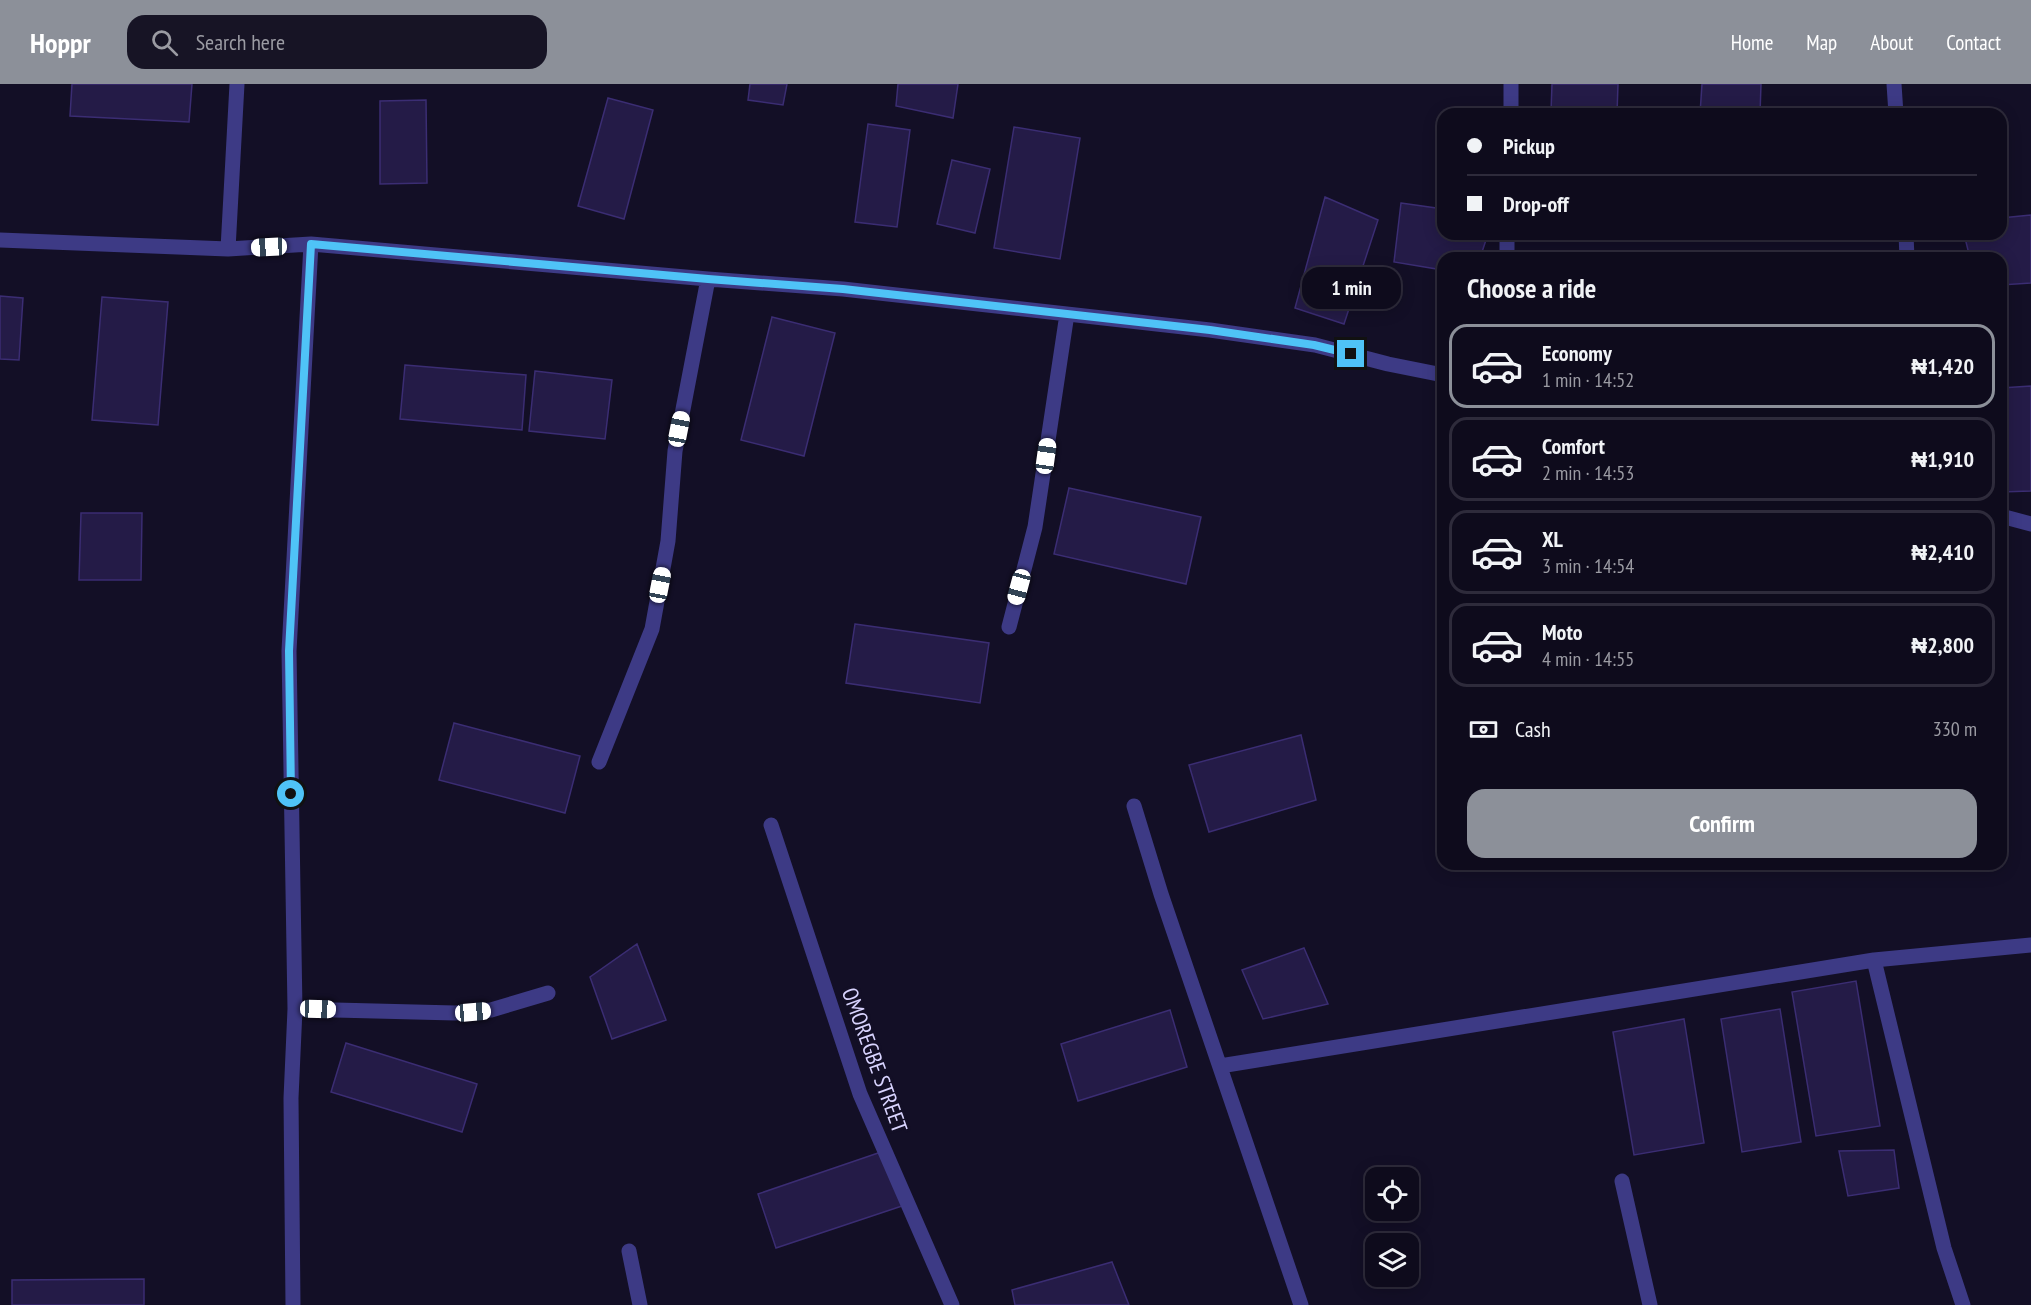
<!DOCTYPE html>
<html lang="en">
<head>
<meta charset="utf-8">
<style>
	:root { --surface:#0e0b1c; --page:#171425; --text:#f1f3f6; --muted:#9b9ba3; --line:#2e2b3b; --accent:#8c9099 }
	body { margin:0; font-family:"PT Sans Narrow",sans-serif; background:var(--page); color:var(--text); height:100vh; display:flex; flex-direction:column; font-size:22px; white-space:nowrap }
	* { box-sizing:border-box; margin:0 }
	p { font-size:20px; color:var(--muted) }
	.icon { flex:none; width:33px; height:33px; fill:none; stroke:currentColor; stroke-width:2; stroke-linecap:round; stroke-linejoin:round }
	.map { position:relative; flex:1; overflow:hidden }
	.details { position:absolute; left:1437px; top:168px; width:570px; height:618px; display:flex; flex-direction:column; background:var(--surface); border-radius:18px; box-shadow:0 3px 15px #0003,0 0 0 2px var(--line) }
	.details>* { flex:none }
	.top-card { position:absolute; left:1437px; top:24px; width:570px; height:132px; border-radius:18px; box-shadow:0 3px 15px #0003,0 0 0 2px var(--line); display:grid; align-content:center; height:132px; padding:0 30px; background:var(--surface) }
	.controls { position:absolute; left:1365px; top:1083px; display:grid; gap:12px }
	.controls a { display:grid; place-items:center; width:54px; height:54px; border-radius:12px; background:var(--surface); box-shadow:0 3px 15px #0003,0 0 0 2px var(--line); font-size:30px }
	.end { position:absolute; width:27px; height:27px; margin:-14px; border:8px solid #4fc3f7; background:#111; box-shadow:0 0 0 3px #111 }
	.from { border-radius:50% }
	.bubble { position:absolute; height:42px; border-radius:18px; background:var(--surface); box-shadow:0 3px 15px #0003,0 0 0 2px var(--line); font-size:20px; font-weight:700; line-height:42px; text-align:center }
	.car { position:absolute; width:18px; height:36px; margin:-18px -9px; border-radius:8px; box-shadow:0 0 4px 2px #0007; background:linear-gradient(#fff 24%,#345 0 40%,#fff 0 76%,#345 0 86%,#fff 0) }
	.top-card b { display:flex; align-items:center; gap:21px; height:57px; font-size:22px }
	.top-card b+b { border-top:2px solid var(--line) }
	.top-card i { width:15px; height:15px; background:var(--text) }
	ul { padding:0; list-style:none }
	li { display:flex; align-items:center; gap:18px; height:84px; margin:0 12px 9px; padding:0 18px; border:3px solid var(--line); border-radius:18px }
	li div { flex:1 }
	li b { display:block; font-size:22px }
	li em { font-style:normal; font-weight:700 }
	li.selected { border-color:var(--accent) }
	li>.icon { width:54px; height:54px; stroke-width:1.5 }
	h2 { padding:0 30px; font-size:27px; line-height:72px }
	.pay { display:flex; align-items:center; gap:15px; height:66px; padding:0 30px; font-size:22px }
	.pay p { margin-inline-start:auto }
	.cta { display:flex; gap:12px; margin-top:auto; padding:12px 30px }
	.cta a { flex:1; height:69px; border-radius:18px; background:var(--accent); color:#fff; font-size:24px; font-weight:700; line-height:69px; text-align:center }
	header { display:flex; align-items:center; gap:36px; box-sizing:border-box; height:84px; padding:0 30px; background:var(--accent); color:#fff }
	header strong { font-size:28px }
	nav { display:flex; gap:33px; margin-inline-start:auto; font-size:21px }
	.search { width:420px; height:54px; background:var(--page); display:flex; align-items:center; gap:15px; box-sizing:border-box; padding:0 21px; border-radius:18px; color:var(--muted); font-size:22px }
	.map>svg:first-child { display:block }
	.building { fill:#241b47; stroke:#3b2d73; stroke-width:1.5 }
	.lines { fill:none; stroke-linecap:round; stroke-linejoin:round }
	.minor { stroke:#3d3a85; stroke-width:15 }
	.route { stroke:#4fc3f7; stroke-width:8 }
	.labels { text-anchor:middle; dominant-baseline:central; stroke-width:6; stroke-linejoin:round; paint-order:stroke }
	.street-label { font-size:22px; fill:#d9d4ff; stroke:#130f26 }
</style>
</head>
<body>
<header>
<strong>Hoppr</strong>
<div class="search"><svg class="icon" aria-label="search" viewBox="0 0 24 24"><circle cx="10" cy="10" r="6"/><path d="M15 15l6 6"/></svg>Search here</div>
<nav><a>Home</a><a>Map</a><a>About</a><a>Contact</a></nav>
</header>
<div class="map">
<svg width="2031" height="1221" viewBox="0 0 2031 1221">
	<rect width="100%" height="100%" fill="#130f26"/>
	<path class="building" d="M72,0H192L189,38L70,32Z
		M750,0H787L783,21L748,16Z
		M898,0H958L953,34L896,22Z
		M1552,0H1618L1617,30L1551,28Z
		M1702,0H1761L1760,30H1700Z
		M608,14L653,26L624,135L578,122Z
		M426,16L427,99L380,100V17Z
		M868,40L910,46L897,143L855,138Z
		M1014,43L1080,54L1060,175L994,164Z
		M952,76L990,85L975,149L937,140Z
		M1325,113L1378,136L1344,240L1295,224Z
		M1401,119L1443,125V150H1488L1480,174H1443V186L1394,178Z
		M2031,131V199L2001,201V174H1970L1964,150H2001V134Z
		M0,212L23,214L19,276L0,275Z
		M102,213L168,218L158,341L92,336Z
		M772,233L835,249L804,372L741,356Z
		M405,281L526,291L522,346L400,335Z
		M535,287L612,296L605,355L529,347Z
		M2031,302V407L2001,408V304Z
		M1069,404L1201,433L1186,500L1054,470Z
		M81,429H142L141,496H79Z
		M855,540L989,559L980,619L846,599Z
		M454,639L580,672L565,729L439,696Z
		M1301,651L1316,716L1209,748L1189,681Z
		M637,860L666,936L612,955L590,893Z
		M1304,864L1328,920L1263,935L1242,886Z
		M1856,897L1880,1042L1816,1052L1792,908Z
		M1780,925L1801,1058L1742,1068L1721,935Z
		M1170,926L1187,983L1078,1017L1061,960Z
		M1684,935L1704,1059L1634,1071L1613,948Z
		M346,959L477,1000L462,1048L331,1008Z
		M1894,1066L1899,1104L1848,1112L1839,1067Z
		M884,1067L902,1122L776,1164L758,1110Z
		M1112,1178L1129,1221H1015L1012,1206Z
		M144,1195V1221H12V1196Z"/>
	<g class="lines">
		<path class="minor" d="M1894,0L1896,30
			M1511,30V0
			M1906,150L1907,174
			M0,156L228,165L311,160L708,195L843,205L1210,246L1315,261L1388,280L1443,291
			M228,165L237,0
			M1507,174V150
			M2001,432L2031,440
			M1009,543L1035,443L1067,230
			M599,678L652,545L668,457L675,367L708,195
			M1134,722L1161,810L1301,1221
			M771,741L860,1010L952,1221
			M1874,876L1944,1164L1963,1221
			M295,925L289,567L311,160
			M1220,982L1874,876L2031,861
			M1622,1097L1650,1221
			M629,1167L640,1221
			M293,1221L291,1014L295,925L455,929L491,926L548,909"/>
	</g>
	<g class="lines">
		<path class="route" d="M291,710L289,567L311,160L708,195L843,205L1210,246L1314,261L1351,270"/>
	</g>
	<g class="labels">
		<g class="street-label">
			<text transform="translate(875 976) rotate(70)">OMOREGBE STREET</text>
		</g>
	</g>
</svg>
<div class="controls">
<a><svg class="icon" aria-label="locate" viewBox="0 0 24 24"><circle cx="12" cy="12" r="6"/><path d="M12 2v4M12 18v4M2 12h4M18 12h4"/></svg></a>
<a><svg class="icon" aria-label="layers" viewBox="0 0 24 24"><path d="M12 4l9 5-9 5-9-5zM3 14l9 5 9-5"/></svg></a>
</div>
<i class="end from" style="left:291px;top:710px"></i>
<i class="end" style="left:1351px;top:270px"></i>
<div class="bubble" style="left:1302px;top:183px;width:99px">1 min</div>
<i class="car" style="left:269px;top:163px;rotate:267deg"></i>
<i class="car" style="left:679px;top:345px;rotate:11deg"></i>
<i class="car" style="left:1046px;top:372px;rotate:8deg"></i>
<i class="car" style="left:660px;top:501px;rotate:11deg"></i>
<i class="car" style="left:1019px;top:503px;rotate:195deg"></i>
<i class="car" style="left:318px;top:925px;rotate:92deg"></i>
<i class="car" style="left:473px;top:928px;rotate:85deg"></i>
<div class="top-card">
<b><i class="from"></i>Pickup</b>
<b><i></i>Drop-off</b>
</div>
<section class="details">
<h2>Choose a ride</h2>
<ul>
<li class="selected"><svg class="icon" aria-label="car" viewBox="0 0 24 24"><path d="M5 17H2v-5l4-1 3-4h7l3 4 3 1v5h-3M9 17h6M6 11h13"/><circle cx="7" cy="17" r="2"/><circle cx="17" cy="17" r="2"/></svg><div><b>Economy</b><p>1 min · 14:52</p></div><em>₦1,420</em></li>
<li><svg class="icon" aria-label="car" viewBox="0 0 24 24"><path d="M5 17H2v-5l4-1 3-4h7l3 4 3 1v5h-3M9 17h6M6 11h13"/><circle cx="7" cy="17" r="2"/><circle cx="17" cy="17" r="2"/></svg><div><b>Comfort</b><p>2 min · 14:53</p></div><em>₦1,910</em></li>
<li><svg class="icon" aria-label="car" viewBox="0 0 24 24"><path d="M5 17H2v-5l4-1 3-4h7l3 4 3 1v5h-3M9 17h6M6 11h13"/><circle cx="7" cy="17" r="2"/><circle cx="17" cy="17" r="2"/></svg><div><b>XL</b><p>3 min · 14:54</p></div><em>₦2,410</em></li>
<li><svg class="icon" aria-label="car" viewBox="0 0 24 24"><path d="M5 17H2v-5l4-1 3-4h7l3 4 3 1v5h-3M9 17h6M6 11h13"/><circle cx="7" cy="17" r="2"/><circle cx="17" cy="17" r="2"/></svg><div><b>Moto</b><p>4 min · 14:55</p></div><em>₦2,800</em></li>
</ul>
<div class="pay"><svg class="icon" aria-label="cash" viewBox="0 0 24 24"><path d="M3 7h18v10H3z"/><circle cx="12" cy="12" r="2"/></svg>Cash<p>330 m</p></div>
<div class="cta"><a>Confirm</a></div>
</section>
</div>
</body>
</html>
